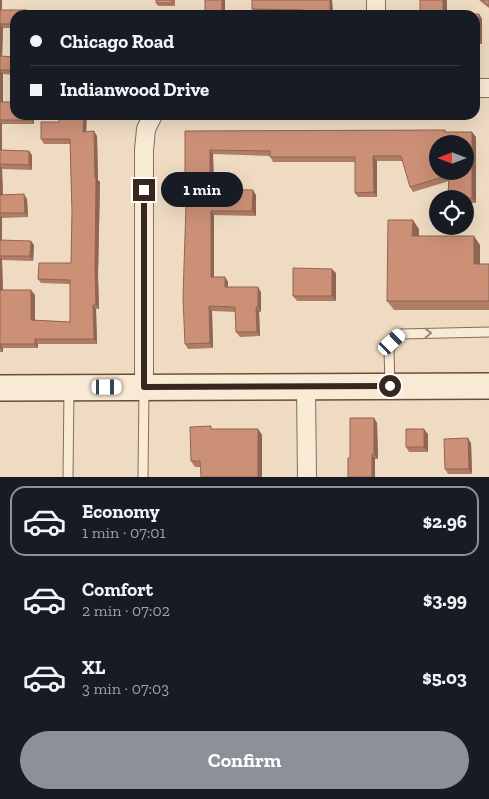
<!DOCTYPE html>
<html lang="en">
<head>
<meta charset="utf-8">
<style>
	:root { --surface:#171b24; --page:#20242c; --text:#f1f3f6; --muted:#9ea1a6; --line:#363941; --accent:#8c9099 }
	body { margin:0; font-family:"Zilla Slab",serif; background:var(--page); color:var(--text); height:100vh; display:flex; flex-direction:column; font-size:19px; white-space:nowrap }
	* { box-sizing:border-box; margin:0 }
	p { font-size:16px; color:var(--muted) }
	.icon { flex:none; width:28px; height:28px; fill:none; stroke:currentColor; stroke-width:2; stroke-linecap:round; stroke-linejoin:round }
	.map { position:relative; height:477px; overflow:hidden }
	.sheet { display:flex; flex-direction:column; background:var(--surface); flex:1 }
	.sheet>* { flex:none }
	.hud { position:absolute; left:10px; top:10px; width:470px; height:110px; border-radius:15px; box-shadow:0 5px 20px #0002; display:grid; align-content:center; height:110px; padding:0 20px; background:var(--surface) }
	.needle { width:32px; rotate:270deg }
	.fabs { position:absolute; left:429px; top:135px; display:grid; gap:10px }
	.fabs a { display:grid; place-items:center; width:45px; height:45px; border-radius:50%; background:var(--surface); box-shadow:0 5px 20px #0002; font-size:25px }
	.end { position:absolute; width:22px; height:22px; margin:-11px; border:6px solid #37271d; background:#fff; box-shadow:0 0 0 2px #fff }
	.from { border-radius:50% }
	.bubble { position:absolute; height:35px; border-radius:18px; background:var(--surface); box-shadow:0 5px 20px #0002; font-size:16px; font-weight:800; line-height:35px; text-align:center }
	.car { position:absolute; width:15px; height:30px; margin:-15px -8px; border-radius:6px; box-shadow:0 0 4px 1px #0007; background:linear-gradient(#fff 24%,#345 0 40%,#fff 0 76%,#345 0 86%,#fff 0) }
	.hud b { display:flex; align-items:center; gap:18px; height:48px; font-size:19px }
	.hud b+b { border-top:1px solid var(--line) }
	.hud i { width:12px; height:12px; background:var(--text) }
	ul { padding:9px 0 0; list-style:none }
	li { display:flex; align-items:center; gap:15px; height:70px; margin:0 10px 8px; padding:0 10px; border:2px solid transparent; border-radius:15px }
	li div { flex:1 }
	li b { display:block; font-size:19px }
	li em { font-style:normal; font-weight:800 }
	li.on { border-color:var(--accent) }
	li>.icon { width:45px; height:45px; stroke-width:1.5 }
	.action { display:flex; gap:10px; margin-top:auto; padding:10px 20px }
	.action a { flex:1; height:58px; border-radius:30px; background:var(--accent); color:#fff; font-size:20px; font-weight:800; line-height:58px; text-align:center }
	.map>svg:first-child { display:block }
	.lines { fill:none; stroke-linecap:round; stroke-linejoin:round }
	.lane-casing { stroke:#876c59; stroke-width:11 }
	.street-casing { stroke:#876c59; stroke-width:20 }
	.secondary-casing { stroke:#694d3c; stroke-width:28 }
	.lane { stroke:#f9ead5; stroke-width:9 }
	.street { stroke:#f9ead5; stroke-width:18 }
	.secondary { stroke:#f9ead5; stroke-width:25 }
	.wall { fill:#af7c66 }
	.shaded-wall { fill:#8f6553 }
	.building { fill:#cc9077; stroke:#8f6553; fill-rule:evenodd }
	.oneway { stroke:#988879 }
	.route { stroke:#37271d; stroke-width:6 }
</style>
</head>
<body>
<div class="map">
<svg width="489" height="477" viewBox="0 0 489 477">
	<rect width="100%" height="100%" fill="#eedbc2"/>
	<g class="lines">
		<g class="lane-casing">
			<path id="lane" d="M390,386L389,350L393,342L401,334L489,332
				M68,477L69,389
				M143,477L144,389"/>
		</g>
		<g class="street-casing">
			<path id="street" d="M376,0V15
				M475,88H489
				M144,387V150L146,129L153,115
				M306,387L307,477"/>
		</g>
		<g class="secondary-casing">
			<path id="secondary" d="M0,388L489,386"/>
		</g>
		<use href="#lane" class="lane"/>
		<use href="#street" class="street"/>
		<use href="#secondary" class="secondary"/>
	</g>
	<path class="wall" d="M0,0H2V10H27L31,14L15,15V28H3L2,57H15V75L3,74V102L34,115V124H2V150L32,155V170L2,169L3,195L27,199L28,217L2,218V240L34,245L33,261L2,260L3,290L35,295V320L70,322V284L41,283L38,279L71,263L72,212L70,144H44L41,139L86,132L97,136L98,180L100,182L98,275L99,309H96L97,344H38V348H3V352H0Z
		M175,0V6H158L156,3Z
		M252,0H332L333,15L304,13H254L252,9Z
		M420,0H447V14H479L482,19V44H475V15H407H420Z
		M479,0H489V8Z
		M445,130L446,132L476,137V203H465V199H449V181L413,192L410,187L403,161H377V197H358L355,193V162H273L270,156L213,154L214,189L256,195V216L214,215V277H225L228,282V287L261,292V312H259L260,336L240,337L236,332V312L212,311L213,348L188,349L185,344L186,207L185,205V131Z
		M419,229V236L480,245V264H489V310H394L387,301Z
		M336,273V301H297L293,296Z
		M374,418L377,423L378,459H375V477H348L350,458Z
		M213,429H258L262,435V477L201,467H195L191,461Z
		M428,434V452H409L406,447Z
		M471,443L472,474H448L445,469Z"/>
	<path class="shaded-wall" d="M0,0H2V14L0,11Z
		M222,0H225V15H222Z
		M330,0H332L333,15H330Z
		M443,0H447V15L443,14Z
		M479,14L482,19V44L479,39Z
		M0,24L3,28L2,61L0,58Z
		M0,70L3,74V107L0,102Z
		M31,115H34V124L31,120Z
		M84,115H87L86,136L83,132Z
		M0,121L2,124V155L0,152Z
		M94,131L97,136L98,180L100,182L98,275L99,309L96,305L95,271Z
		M472,132L476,137V203L472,198Z
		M210,150L213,154L214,194L210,189Z
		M29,151L32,155V170L29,165Z
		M373,156L377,161V197L374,192Z
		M0,165L2,169L3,199L0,195Z
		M253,190L256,195V216L252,211Z
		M24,194L27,199L28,217L25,213Z
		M211,211L214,215V282L211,277Z
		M0,215L2,218V245L0,242Z
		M413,220L419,229V245L412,236Z
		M474,236L480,245V273L474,264Z
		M31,241L34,245L33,261L30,256Z
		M0,257L2,260L3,295L0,291Z
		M332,269L336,273V301L332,296Z
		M225,277L228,282V292L225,287Z
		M258,287L261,292V312L258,307Z
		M31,290L35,295V325L31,320Z
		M93,305L96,309L97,344L94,339Z
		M209,306L212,311L213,348L210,343Z
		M256,307L259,312L260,336L257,332Z
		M35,339L38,344V348L35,344Z
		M0,344L3,348V352L0,347Z
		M374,418L377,423L378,459L374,454Z
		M258,429L262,435V477H258Z
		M424,429L428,434V452L424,447Z
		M468,438L471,443L472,474L469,469Z
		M372,454L375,459V477H372Z"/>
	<path class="building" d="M156,0H173V3H156Z
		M205,0H222V15H178V11L205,12Z
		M252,0H330V15H304L303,10L252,9Z
		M420,0H443V14H479V39H475V15H407H420Z
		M482,0H489V6Z
		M0,10H27V15H15V24H0Z
		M0,56L15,57V70H0Z
		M0,80V102H15V115H31V120H0Z
		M59,115H84L83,132L94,131L95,178H96L95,271L96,305H93L94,339H35V344H0V290H31V320L70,322V280L38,279L39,263H71L72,212L70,139H41V122H59Z
		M445,130V132H472V198H448L449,175L410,187L401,156H373L374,192L355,193V157H270V151L210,150V189L253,190L252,211H211V277H225V287H258V307H256L257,332H236L235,307L209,306L210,343L185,344L183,298L186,205H185V131ZM438,144H465V171H438Z
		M0,150L29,151V165L0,164Z
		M24,194L25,213H0V195Z
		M388,220H413L412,236H474V264H489V301H387Z
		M0,240L31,241L30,256H0Z
		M293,268L332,269V296H293Z
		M350,418H374V454H372V477H348V458H350Z
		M211,426V429H258V477H201L200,461H191L190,427Z
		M406,429H424V447H406Z
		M468,438L469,469H445L444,439Z"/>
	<defs><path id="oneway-chevron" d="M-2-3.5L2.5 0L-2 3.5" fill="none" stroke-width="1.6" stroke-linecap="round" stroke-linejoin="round" transform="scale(1.25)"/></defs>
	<use class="oneway" href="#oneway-chevron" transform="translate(428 333) rotate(-1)"/>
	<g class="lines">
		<path class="route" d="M144,190V387L390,386"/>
	</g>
</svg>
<div class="fabs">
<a><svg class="needle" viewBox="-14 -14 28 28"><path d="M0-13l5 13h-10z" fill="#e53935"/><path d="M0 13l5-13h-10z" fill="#9ea1a6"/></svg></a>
<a><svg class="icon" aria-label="locate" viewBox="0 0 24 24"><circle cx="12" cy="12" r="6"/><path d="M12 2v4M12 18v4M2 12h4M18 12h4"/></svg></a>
</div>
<i class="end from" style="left:390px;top:386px"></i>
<i class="end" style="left:144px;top:190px"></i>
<div class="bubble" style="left:161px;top:172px;width:82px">1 min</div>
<i class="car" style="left:392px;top:342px;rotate:47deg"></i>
<i class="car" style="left:107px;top:387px;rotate:90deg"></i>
<div class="hud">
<b><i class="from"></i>Chicago Road</b>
<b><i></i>Indianwood Drive</b>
</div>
</div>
<section class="sheet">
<ul>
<li class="on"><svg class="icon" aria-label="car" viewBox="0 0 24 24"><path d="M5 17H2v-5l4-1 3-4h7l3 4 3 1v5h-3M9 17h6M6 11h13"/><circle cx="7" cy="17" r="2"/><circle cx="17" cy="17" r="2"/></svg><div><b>Economy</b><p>1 min · 07:01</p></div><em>$2.96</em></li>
<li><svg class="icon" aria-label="car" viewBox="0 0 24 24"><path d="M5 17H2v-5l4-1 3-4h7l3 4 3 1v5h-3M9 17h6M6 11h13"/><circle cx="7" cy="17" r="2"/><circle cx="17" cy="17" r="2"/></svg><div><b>Comfort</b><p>2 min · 07:02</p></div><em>$3.99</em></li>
<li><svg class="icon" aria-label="car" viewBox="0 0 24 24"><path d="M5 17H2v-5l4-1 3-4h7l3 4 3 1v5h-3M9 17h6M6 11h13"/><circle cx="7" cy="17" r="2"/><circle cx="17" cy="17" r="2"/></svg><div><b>XL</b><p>3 min · 07:03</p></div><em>$5.03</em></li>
</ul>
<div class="action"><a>Confirm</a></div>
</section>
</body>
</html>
